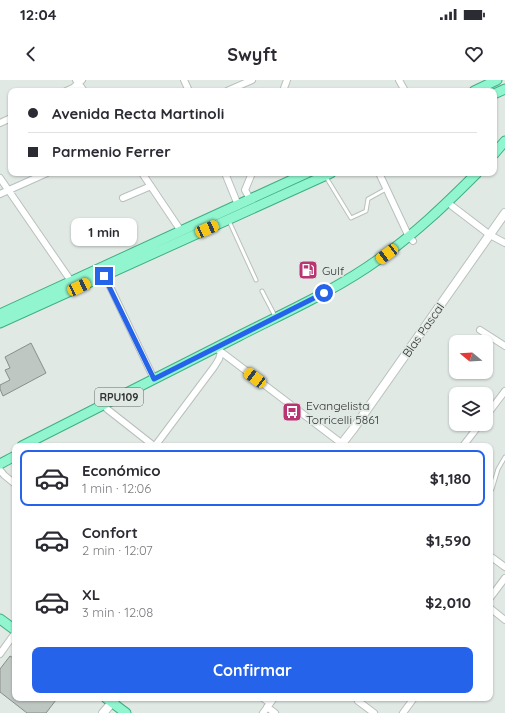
<!DOCTYPE html>
<html lang="es">
<head>
<meta charset="utf-8">
<style>
	:root { --surface:#fff; --page:#f2f2f3; --text:#2b2b33; --muted:#7c7c81; --line:#e1e1e2; --accent:#2563eb }
	body { margin:0; font-family:Quicksand,sans-serif; background:var(--page); color:var(--text); height:100vh; display:flex; flex-direction:column; font-size:15px; white-space:nowrap }
	* { box-sizing:border-box; margin:0 }
	p { font-size:13px; color:var(--muted) }
	.icon { flex:none; width:22px; height:22px; fill:none; stroke:currentColor; stroke-width:2; stroke-linecap:round; stroke-linejoin:round }
	.map { position:relative; flex:1; overflow:hidden }
	.side { position:absolute; left:12px; top:363px; width:481px; height:258px; display:flex; flex-direction:column; background:var(--surface); border-radius:8px; box-shadow:0 1px 3px #0004 }
	.side>* { flex:none }
	.top-card { position:absolute; left:8px; top:8px; width:489px; height:88px; border-radius:8px; box-shadow:0 1px 3px #0004; display:grid; align-content:center; height:88px; padding:0 20px; background:var(--surface) }
	.needle { width:26px; rotate:288deg }
	.tools { position:absolute; left:449px; top:255px; display:grid; gap:8px }
	.tools a { display:grid; place-items:center; width:44px; height:44px; border-radius:8px; background:var(--surface); box-shadow:0 1px 3px #0004; font-size:20px }
	.end { position:absolute; width:18px; height:18px; margin:-9px; border:5px solid #2563eb; background:#fff; box-shadow:0 0 0 2px #fff }
	.from { border-radius:50% }
	.bubble { position:absolute; height:28px; border-radius:8px; background:var(--surface); box-shadow:0 1px 3px #0004; font-size:13px; font-weight:700; line-height:28px; text-align:center }
	.car { position:absolute; width:12px; height:24px; margin:-12px -6px; border-radius:5px; box-shadow:0 0 3px 1px #0007; background:linear-gradient(#f5c518 24%,#345 0 40%,#f5c518 0 76%,#345 0 86%,#f5c518 0) }
	.top-card b { display:flex; align-items:center; gap:14px; height:38px; font-size:15px }
	.top-card b+b { border-top:1px solid var(--line) }
	.top-card i { width:10px; height:10px; background:var(--text) }
	ul { padding:7px 0 0; list-style:none }
	li { display:flex; align-items:center; gap:12px; height:56px; margin:0 8px 6px; padding:0 12px; border:2px solid transparent; border-radius:8px }
	li div { flex:1 }
	li b { display:block; font-size:15px }
	li em { font-style:normal; font-weight:700 }
	li.on { border-color:var(--accent) }
	li>.icon { width:36px; height:36px; stroke-width:1.5 }
	.primary-button { display:flex; gap:8px; margin-top:auto; padding:8px 20px }
	.primary-button a { flex:1; height:46px; border-radius:8px; background:var(--accent); color:#fff; font-size:16px; font-weight:700; line-height:46px; text-align:center }
	.status { display:flex; justify-content:space-between; align-items:center; height:28px; padding:0 20px; background:var(--surface); direction:ltr }
	.status svg { height:11px; fill:currentColor }
	header { display:flex; justify-content:space-between; align-items:center; height:52px; padding:0 20px; background:var(--surface); font-size:18px; font-weight:700 }
	.map>svg:first-child { display:block }
	.building { fill:#bfc7c3; stroke:#878f8a }
	.lines { fill:none; stroke-linecap:round; stroke-linejoin:round }
	.lane-casing { stroke:#b9c1bc; stroke-width:5 }
	.street-casing { stroke:#b9c1bc; stroke-width:8 }
	.secondary-casing { stroke:#b9c1bc; stroke-width:10 }
	.primary-casing { stroke:#40af84; stroke-width:11 }
	.lane { stroke:#fff; stroke-width:3 }
	.street { stroke:#fff; stroke-width:6 }
	.secondary { stroke:#fff; stroke-width:8 }
	.primary { stroke:#91f6cf; stroke-width:9 }
	.route { stroke:#2563eb; stroke-width:5 }
	.labels { text-anchor:middle; dominant-baseline:central; stroke-width:3.5; stroke-linejoin:round; paint-order:stroke }
	.shield { fill:#e1e9e5; stroke:#666b68; stroke-width:1 }
	.shield-label { font-size:11px; font-weight:bold; fill:#313533 }
	.poi-label { font-size:12px; fill:#313533; stroke:#e1e9e5; text-anchor:start }
	.street-label { font-size:12px; fill:#313533; stroke:#e1e9e5 }
</style>
</head>
<body>
<div class="status"><b>12:04</b><svg viewBox="0 0 49 12"><path d="M0 12V9h3v3zM5 12V6h3v6zM10 12V3h3v9zM15 12V0h3v12zM26 1h20v11H26zM47 4h2v5h-2z"/></svg></div>
<header><svg class="icon" aria-label="back" viewBox="0 0 24 24"><path d="M15 5l-7 7 7 7"/></svg>Swyft<svg class="icon" aria-label="heart" viewBox="0 0 24 24"><path d="M12 20l-8-8c-3-5 5-10 8-4 3-6 11-1 8 4z"/></svg></header>
<div class="map">
<svg width="505" height="633" viewBox="0 0 505 633">
	<rect width="100%" height="100%" fill="#e1e9e5"/>
	<path class="building" d="M31,263L46,293L3,316L0,309V305L10,300L5,290L10,288L5,277Z
		M10,576L15,579V618H54L56,620L46,633H27L0,612V589Z"/>
	<g class="lines">
		<g class="lane-casing">
			<path id="lane" d="M326,97L351,138L366,131L368,119L386,109
				M229,141L256,200
				M262,211L275,236
				M490,412L492,409L498,389L505,377"/>
		</g>
		<g class="street-casing">
			<path id="street" d="M76,0L84,11
				M184,0L189,11
				M399,0L405,11
				M66,11L73,8L82,0
				M227,11L252,0
				M283,11L287,0
				M0,43L11,38
				M142,93L177,145L181,151
				M225,93L238,125
				M379,93L409,157L413,161
				M0,98L71,201
				M0,114L47,93
				M123,118L151,106
				M250,119L245,110L252,93
				M452,126L490,155L505,163
				M105,196L154,299
				M480,250L505,266
				M216,268L345,366
				M107,329L154,366
				M486,336L505,311
				M155,366L214,287L219,279L221,272
				M463,366L480,344
				M0,390L4,395L15,404
				M490,476L505,487
				M490,518L505,498
				M490,528L505,540
				M0,574L15,553
				M263,618L270,623
				M358,621L374,633
				M267,627L275,633
				M263,633L274,618
				M403,633L414,618"/>
		</g>
		<g class="secondary-casing">
			<path id="secondary" d="M340,366L354,348L505,133
				M103,633L116,618"/>
		</g>
		<g class="primary-casing">
			<path id="primary" d="M474,11L497,0
				M494,14L505,9
				M494,74L505,61
				M0,234L307,93
				M0,243L331,93
				M22,366C94,329 167,293 239,256C286,232 336,210 379,179C415,154 446,124 477,93
				M0,384L15,376
				M0,539L15,550
				M106,618L126,633"/>
		</g>
		<use href="#lane" class="lane"/>
		<use href="#street" class="street"/>
		<use href="#secondary" class="secondary"/>
		<use href="#primary" class="primary"/>
	</g>
	<g class="lines">
		<path class="route" d="M104,196L154,299L324,213"/>
	</g>
	<defs>
		<g id="fuel-square" transform="scale(1)"><rect x="-9" y="-9" width="18" height="18" rx="4" fill="#ba3372" stroke="#e1e9e5"/><path d="M-5.5-6h7V0h2V4h1.3V-2.5L3-4.5l.8-.8L6-3V5H2.5V1h-1V6h-7ZM-4.2-4.7v3.2H.2V-4.7Z" fill="#fff"/></g>
		<g id="bus-square" transform="scale(1)"><rect x="-9" y="-9" width="18" height="18" rx="4" fill="#ba3372" stroke="#e1e9e5"/><path d="M-5-6H5V4H4V6H2V4H-2V6H-4V4H-5ZM-3.5-4V0h7V-4ZM-3.5 1.2v1.5H-2V1.2ZM2 1.2v1.5H3.5V1.2Z" fill="#fff"/></g>
	</defs>
	<g fill-rule="evenodd">
		<use href="#fuel-square" x="308" y="190"/>
		<use href="#bus-square" x="292" y="332"/>
	</g>
	<g class="labels">
		<rect class="shield" x="95" y="308" width="48" height="18" rx="3"/>
		<g class="shield-label">
			<text x="119" y="317">RPU109</text>
		</g>
		<g class="poi-label">
			<text x="322" y="190">Gulf</text>
			<text x="306" y="325">Evangelista<tspan x="306" dy="14">Torricelli 5861</tspan></text>
		</g>
		<g class="street-label">
			<text transform="translate(423 250) rotate(-55)">Blas Pascal</text>
		</g>
	</g>
</svg>
<div class="tools">
<a><svg class="needle" viewBox="-14 -14 28 28"><path d="M0-13l5 13h-10z" fill="#e53935"/><path d="M0 13l5-13h-10z" fill="#7c7c81"/></svg></a>
<a><svg class="icon" aria-label="layers" viewBox="0 0 24 24"><path d="M12 4l9 5-9 5-9-5zM3 14l9 5 9-5"/></svg></a>
</div>
<i class="end from" style="left:324px;top:213px"></i>
<i class="end" style="left:104px;top:196px"></i>
<div class="bubble" style="left:71px;top:138px;width:66px">1 min</div>
<i class="car" style="left:207px;top:149px;rotate:66deg"></i>
<i class="car" style="left:387px;top:174px;rotate:233deg"></i>
<i class="car" style="left:79px;top:207px;rotate:65deg"></i>
<i class="car" style="left:255px;top:298px;rotate:307deg"></i>
<div class="top-card">
<b><i class="from"></i>Avenida Recta Martinoli</b>
<b><i></i>Parmenio Ferrer</b>
</div>
<section class="side">
<ul>
<li class="on"><svg class="icon" aria-label="car" viewBox="0 0 24 24"><path d="M5 17H2v-5l4-1 3-4h7l3 4 3 1v5h-3M9 17h6M6 11h13"/><circle cx="7" cy="17" r="2"/><circle cx="17" cy="17" r="2"/></svg><div><b>Económico</b><p>1 min · 12:06</p></div><em>$1,180</em></li>
<li><svg class="icon" aria-label="car" viewBox="0 0 24 24"><path d="M5 17H2v-5l4-1 3-4h7l3 4 3 1v5h-3M9 17h6M6 11h13"/><circle cx="7" cy="17" r="2"/><circle cx="17" cy="17" r="2"/></svg><div><b>Confort</b><p>2 min · 12:07</p></div><em>$1,590</em></li>
<li><svg class="icon" aria-label="car" viewBox="0 0 24 24"><path d="M5 17H2v-5l4-1 3-4h7l3 4 3 1v5h-3M9 17h6M6 11h13"/><circle cx="7" cy="17" r="2"/><circle cx="17" cy="17" r="2"/></svg><div><b>XL</b><p>3 min · 12:08</p></div><em>$2,010</em></li>
</ul>
<div class="primary-button"><a>Confirmar</a></div>
</section>
</div>
</body>
</html>
